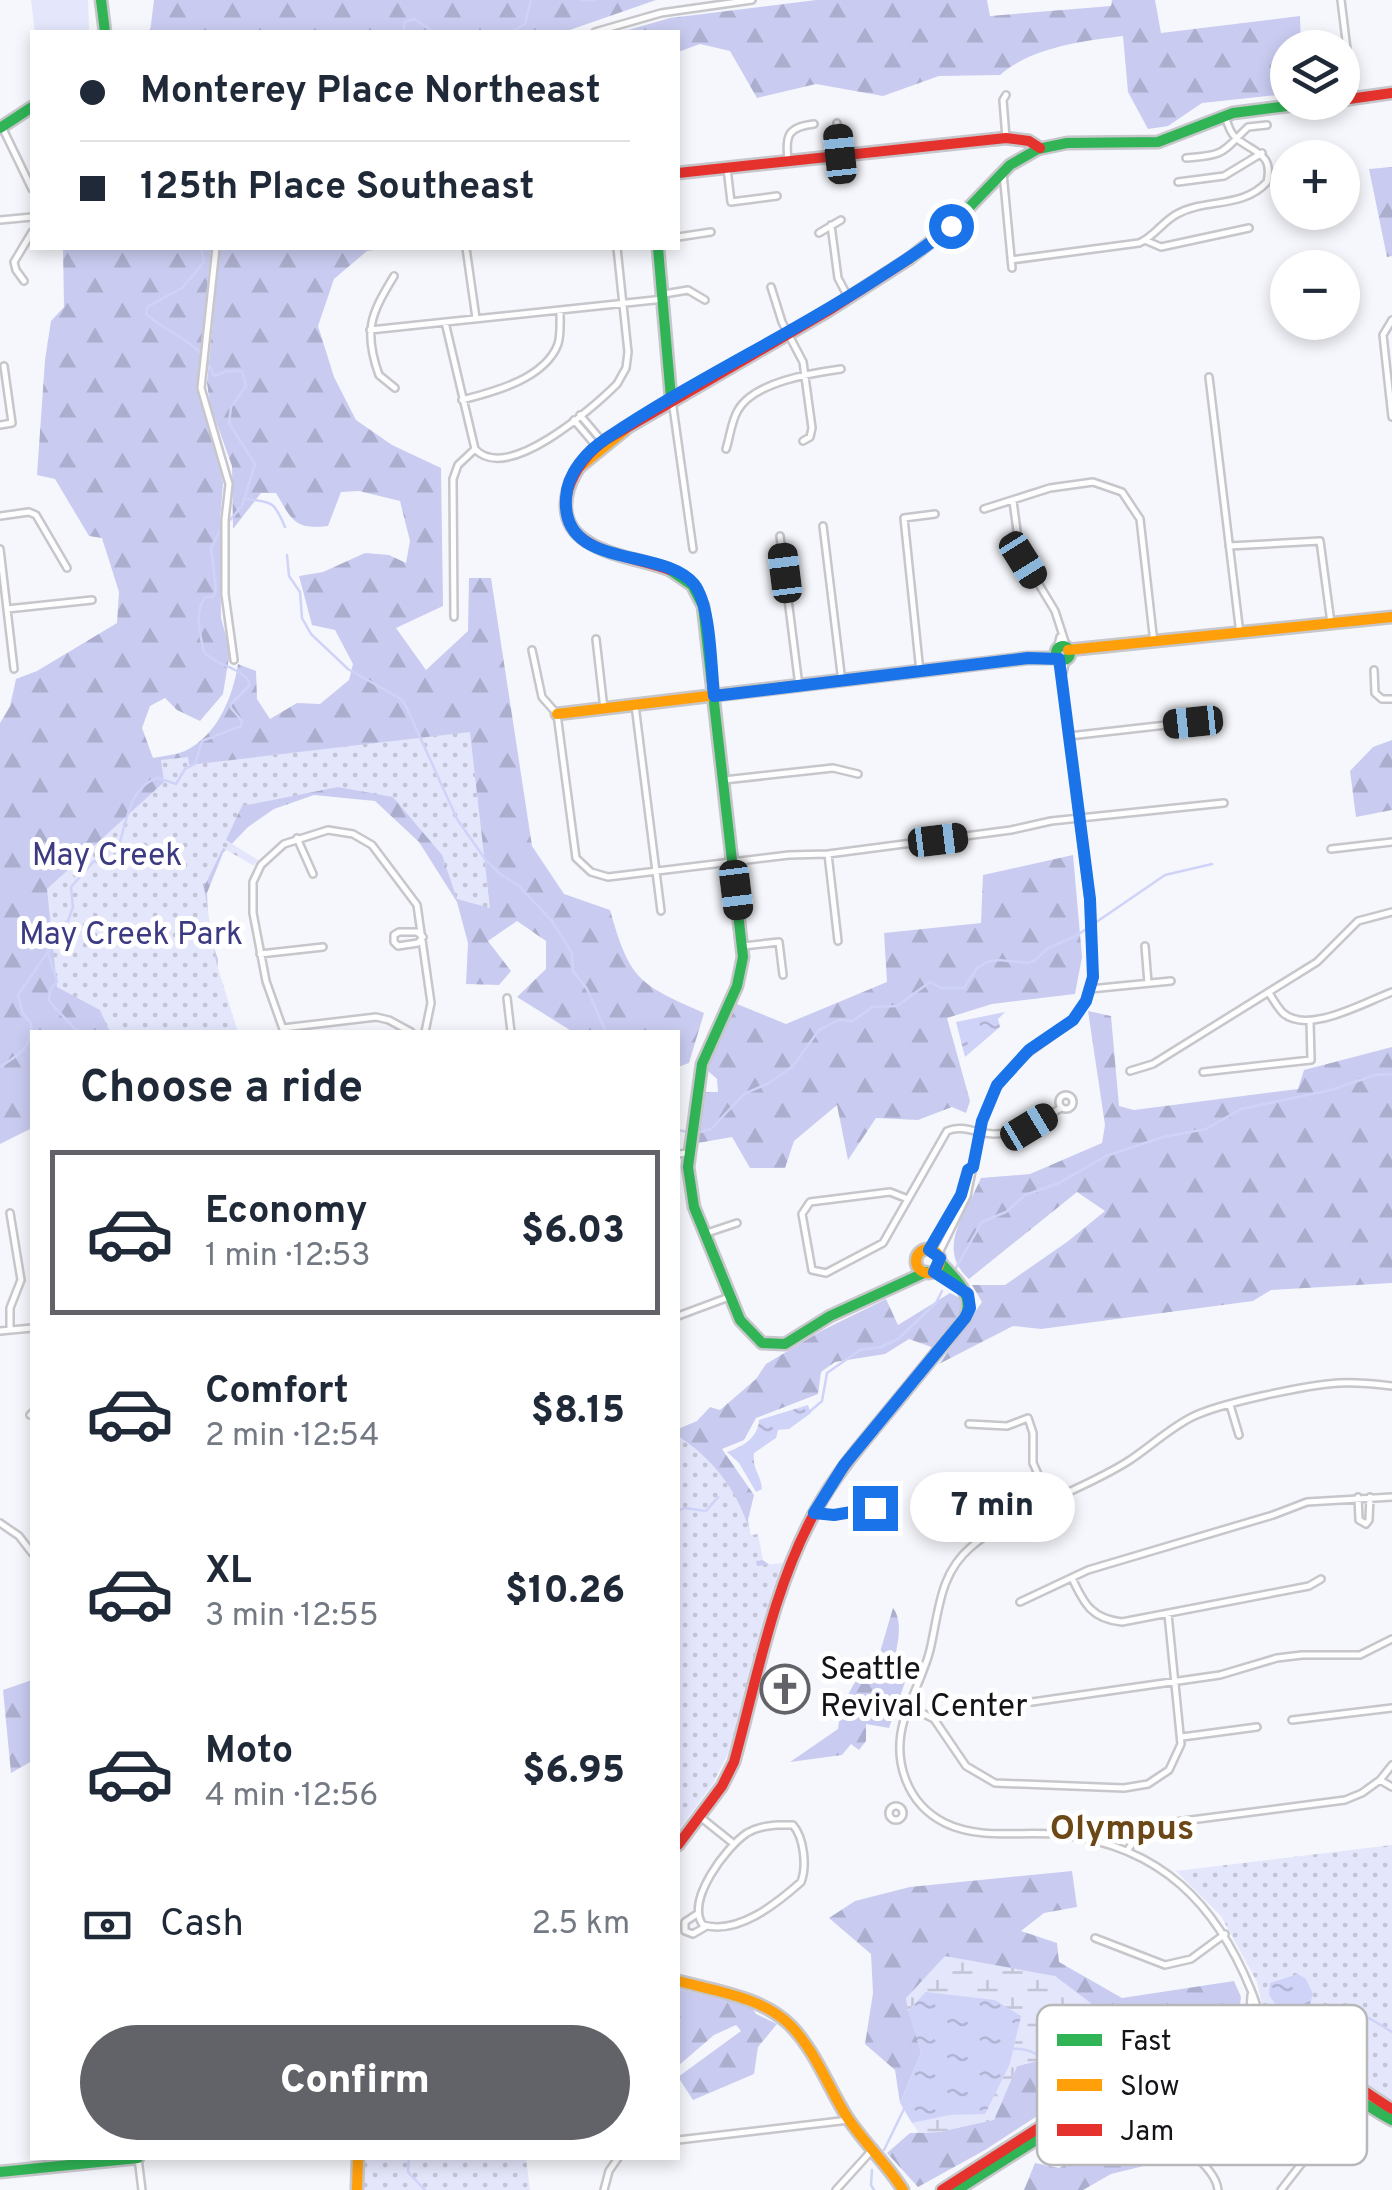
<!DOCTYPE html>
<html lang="en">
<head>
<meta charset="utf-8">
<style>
	:root { --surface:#fff; --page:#f6f6f7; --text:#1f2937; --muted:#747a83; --line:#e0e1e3; --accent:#626368 }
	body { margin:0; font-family:Overpass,sans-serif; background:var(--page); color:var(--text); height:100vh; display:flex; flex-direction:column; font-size:38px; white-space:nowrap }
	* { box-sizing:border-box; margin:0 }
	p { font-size:32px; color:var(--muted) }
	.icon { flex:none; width:55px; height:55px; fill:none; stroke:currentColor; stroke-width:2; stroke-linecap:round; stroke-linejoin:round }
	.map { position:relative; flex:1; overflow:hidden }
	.drawer { position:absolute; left:30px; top:1030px; width:650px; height:1130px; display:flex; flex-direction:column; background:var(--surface); border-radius:0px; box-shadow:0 5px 15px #0003 }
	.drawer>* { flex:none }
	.top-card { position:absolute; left:30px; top:30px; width:650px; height:220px; border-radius:0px; box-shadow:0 5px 15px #0003; display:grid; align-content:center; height:220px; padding:0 50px; background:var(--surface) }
	.tools { position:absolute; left:1270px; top:30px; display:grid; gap:20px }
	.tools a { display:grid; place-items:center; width:90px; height:90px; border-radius:50%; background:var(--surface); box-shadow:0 5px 15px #0003; font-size:50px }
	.end { position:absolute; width:45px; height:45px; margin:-22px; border:12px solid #1a73e8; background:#fff; box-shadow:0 0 0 5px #fff }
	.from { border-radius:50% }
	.bubble { position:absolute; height:70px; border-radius:35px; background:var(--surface); box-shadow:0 5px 15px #0003; font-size:32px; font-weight:800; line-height:70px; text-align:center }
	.car { position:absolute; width:30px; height:60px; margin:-30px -15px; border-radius:12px; box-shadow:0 0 8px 2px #0007; background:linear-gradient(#222 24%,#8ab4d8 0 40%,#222 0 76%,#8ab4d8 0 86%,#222 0) }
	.top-card b { display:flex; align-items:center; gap:35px; height:95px; font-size:38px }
	.top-card b+b { border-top:2px solid var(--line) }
	.top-card i { width:25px; height:25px; background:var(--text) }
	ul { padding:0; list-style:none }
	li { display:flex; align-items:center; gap:30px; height:165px; margin:0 20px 15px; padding:0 30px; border:5px solid transparent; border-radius:0px }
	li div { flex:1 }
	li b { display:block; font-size:38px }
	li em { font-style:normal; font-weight:800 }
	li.selected { border-color:var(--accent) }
	li>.icon { width:90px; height:90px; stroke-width:1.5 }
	h2 { padding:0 50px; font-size:45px; line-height:120px }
	.pay { display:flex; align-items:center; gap:25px; height:110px; padding:0 50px; font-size:38px }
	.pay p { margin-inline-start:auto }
	.primary-button { display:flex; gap:20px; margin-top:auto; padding:20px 50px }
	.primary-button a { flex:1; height:115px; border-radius:60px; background:var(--accent); color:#fff; font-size:40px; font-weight:800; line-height:115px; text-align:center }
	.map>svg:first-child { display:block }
	.forest { fill:url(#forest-firs) }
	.wetland { fill:url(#wetland-marsh) }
	.park { fill:url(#park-dots) }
	.garden { fill:#e4e6fb }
	.water { fill:url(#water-ripples) }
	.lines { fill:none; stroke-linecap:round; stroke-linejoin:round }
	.stream { stroke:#d0d3f8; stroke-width:2.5 }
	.street-casing { stroke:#c6c6cb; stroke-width:10 }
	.fast-casing { stroke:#c6c6cb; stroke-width:15 }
	.slow-casing { stroke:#c6c6cb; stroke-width:15 }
	.jam-casing { stroke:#c6c6cb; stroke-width:15 }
	.street { stroke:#fefeff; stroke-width:5 }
	.fast { stroke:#30b455; stroke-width:10 }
	.slow { stroke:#ff9f0a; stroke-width:10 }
	.jam { stroke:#e5322d; stroke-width:10 }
	.route { stroke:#1a73e8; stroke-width:12 }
	.labels { text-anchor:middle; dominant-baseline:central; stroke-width:10; stroke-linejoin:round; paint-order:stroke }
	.park-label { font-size:32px; fill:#3c3a82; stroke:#fff }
	.poi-label { font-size:32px; fill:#131318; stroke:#fff; text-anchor:start }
	.neighbourhood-label { font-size:35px; font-weight:bold; fill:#6c4817; stroke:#fff }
	.key { fill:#fff; stroke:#b8b8ba; stroke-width:2.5 }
	.key-label { font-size:28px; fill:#131318 }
</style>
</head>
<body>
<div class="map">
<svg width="1392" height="2190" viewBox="0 0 1392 2190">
	<defs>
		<pattern id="forest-firs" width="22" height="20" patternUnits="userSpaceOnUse" patternTransform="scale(2.5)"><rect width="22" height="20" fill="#c9ccf0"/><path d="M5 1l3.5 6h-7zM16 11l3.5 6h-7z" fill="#acaecd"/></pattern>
		<pattern id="wetland-marsh" width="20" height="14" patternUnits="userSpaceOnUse" patternTransform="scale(2.5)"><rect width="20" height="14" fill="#e4e6fb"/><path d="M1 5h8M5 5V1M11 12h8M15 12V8" fill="none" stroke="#c3c4d6"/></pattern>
		<pattern id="park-dots" width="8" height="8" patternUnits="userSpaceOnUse" patternTransform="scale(2.5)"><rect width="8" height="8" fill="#e4e6fb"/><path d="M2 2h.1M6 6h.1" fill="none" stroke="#c3c4d6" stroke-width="1.8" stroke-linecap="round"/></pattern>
		<pattern id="water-ripples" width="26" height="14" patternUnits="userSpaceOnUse" patternTransform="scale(2.5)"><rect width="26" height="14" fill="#d0d3f8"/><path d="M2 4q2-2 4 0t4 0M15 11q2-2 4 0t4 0" fill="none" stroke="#b2b4d4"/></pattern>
	</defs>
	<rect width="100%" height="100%" fill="#f6f7fc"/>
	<path class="forest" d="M154,0H656L564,32H150Z
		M816,0H987L990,16L1111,6L1112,0H1155L1161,33L1300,16L1301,47L1288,48L1287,94L1202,103L1168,126L1148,129L1128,92L1123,36C1083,41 1032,47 1000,75L939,76L883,96L816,84L757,98L730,51L700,44L678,52V32H621L670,18Z
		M1392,167V256L1387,257L1369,169Z
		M63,248H211L197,391L215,444L223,483L220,521L221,618L230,651L223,694L200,721L177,710L165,698L150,706L142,728L153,758C162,756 176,755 185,751C218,735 233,696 238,664L256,671L257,699L270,719L297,703L320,704L349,680L353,664L335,630L312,625L299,576L323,572L365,553L389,555L406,563L410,541L400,501L359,491L341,492L328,526C294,530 292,520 276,493H261L233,529L232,466L210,405L207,383L220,248H388L367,251L334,279L318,326L334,377L356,420L392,445L441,468L443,606L396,628L426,670L468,631L469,578H491L532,846L564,894L610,910C630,981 639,984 704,1013L689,1063L678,1067V1032H573L517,997L546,969V941L517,921L488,941L511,971L499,985L466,984L468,943L457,902L419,842L375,801L314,795L274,809L248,827L223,853L207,893L209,934L218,959L216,1001L232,1032H32V1128L0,1144V723L10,706L16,679L37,671L117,623L119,592L102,538L89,536L55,479L37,475L45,360L51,321L64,307Z
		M1392,740V810L1356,817L1350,771L1373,747Z
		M1073,855L1082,957L1075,994L992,1004L947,1018L970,1101L966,1113L952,1107L918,1120L876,1118L848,1160L837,1105L794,1141L785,1168H750L732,1137L698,1143L704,1092H718L717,1079L708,1071L709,1064L737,1004L786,1024L887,982L884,933L981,923L983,875Z
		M1088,1011L1111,1016L1119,1106L1134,1110L1298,1089L1304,1070L1392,1047V1283L1271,1290L1253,1301L1041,1329L1013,1326L939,1364L982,1302L972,1285H1005L1067,1242L1105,1211L1077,1192L969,1279C935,1249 966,1213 981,1178L1030,1174L1102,1143L1105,1125Z
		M950,1293L962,1299L960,1316L934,1348L909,1339L885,1354L835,1362L821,1372L818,1394L756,1418L744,1440L722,1449L754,1495L748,1520L753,1553L777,1570L732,1742L678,1778V1429L697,1421L710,1407L720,1410L756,1379L766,1364L821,1331L886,1299L898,1325Z
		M893,1608C906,1625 894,1656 891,1676L905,1682L889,1728L866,1724V1741L859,1750L851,1744L842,1755L790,1762L838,1729C841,1704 856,1672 878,1659Z
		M32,1680V1761L11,1773L3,1690Z
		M1072,1871L1077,1907L1044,1913L1021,1931L1057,1943L1059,1962L1122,1998L1234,1981L1241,1997L1237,2029L1162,2040L1114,2066L985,2150L918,2187L887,2153L910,2133L939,2132L994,2119L1017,2066L1090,2048L906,1998L921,2053L900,2103L895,2070L865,2044L873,1993L871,1954L829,1918L855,1901L910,1887Z
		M678,1989L751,2006L756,2014L777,2024L758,2047L754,2074L693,2100L678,2077L741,2031L736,2025L714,2035L678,2066Z
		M1149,2135L1161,2136L1156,2163L1111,2174L1083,2190H1024L1035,2163L1059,2168L1084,2154L1107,2153Z"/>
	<path class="wetland" d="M945,1956L1055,1976L1100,2010L1090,2048L1017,2066L994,2120L939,2132L919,2133L912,2123L950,2115L985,2113L1010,2064L1021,2016L926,1992L908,2011L906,1998Z"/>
	<path class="park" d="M470,732L490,908L457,899L442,855L393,797L338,787L242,806L226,840L258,860L254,866L223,848L204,887L216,962L238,1032H110L100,1010L57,987L47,889L164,782L161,760L188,757L189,765Z
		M678,1436C715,1460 739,1493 751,1535L758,1534L763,1560L756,1561L757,1566L783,1563L728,1754L712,1785L678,1831Z
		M1392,1845V2102L1309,2048L1269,2035L1257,1982L1221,1916L1176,1871Z
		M361,2158H526L530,2190H355Z"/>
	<path class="garden" d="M31,0H88L89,32H35Z"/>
	<path class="water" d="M1005,1012L998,1019L1000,1027L965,1057L956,1022Z
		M808,1405L811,1413L789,1429L778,1430L776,1438L754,1453C752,1470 761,1474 762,1489L756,1492L739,1463L727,1452C742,1447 758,1438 759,1420Z
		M1298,1974L1306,1979L1313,1994L1310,2004L1277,2006L1269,1995L1270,1983Z
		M926,1992L995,2000L1021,2016L1010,2064L985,2114L950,2115L912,2123L900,2103L921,2053L908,2011Z"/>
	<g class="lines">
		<path class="stream" d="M582,0H594
			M404,32V22L414,19L434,32
			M511,32L525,24L531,0
			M247,499C273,503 274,501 285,527
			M287,555L289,576L300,592L302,618L311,634L348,669L401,699L406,706L457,819L485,859L500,874L518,885L552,921L572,953L573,971L587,989L606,1032
			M84,1032L75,1029L49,1001L50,990L57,982C54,967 43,949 48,932L68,921L73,907L71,887L94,861L108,867L114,861C125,835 126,786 158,778L176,784L185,769L195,764L202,741L241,726L242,721L231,708V704L249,686V681C237,666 217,666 204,652C200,634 194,613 205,597H213L216,590L211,548L218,534L242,506L255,464L229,423L231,407L246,386L242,371H227L214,376C200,339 173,338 146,314L147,307L182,288L204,262L201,248
			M0,1067C19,1054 32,1049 31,1023L23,1014L18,995L49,950
			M678,1130L688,1132
			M696,1133L711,1129L744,1094L769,1083L793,1066L819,1030L839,1020L853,1021L872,1007L897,1006L930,982L941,988H964L977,968L987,962L998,960L1028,963L1034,961L1048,948L1076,936L1165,875L1212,864
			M953,1273L982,1222L1006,1212L1025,1195L1059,1183L1106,1156L1163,1137L1206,1129L1241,1109L1331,1090L1375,1075L1392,1074
			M808,1413L822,1401L827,1373L860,1350L881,1347L898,1339L936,1303L942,1291
			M678,1511L684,1508L706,1511L718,1497
			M1301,2042L1345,2021L1369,2018L1392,2032
			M1012,2049C1030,2047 1039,2057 1056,2064C1097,2082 1139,2047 1172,2027L1184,2031L1222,2026
			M884,2150L904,2109
			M409,2158L408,2172L425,2190
			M872,2170L871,2185L874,2190"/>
		<g class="street-casing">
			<path id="street" d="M1341,0L1353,98
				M595,32L661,13L752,0
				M1006,95L1003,100L1006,138
				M837,123L840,154
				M2,127L32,189
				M1186,158C1226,155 1221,153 1248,127L1267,125
				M788,160C785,135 788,127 814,124
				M727,168L731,202L777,196
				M1003,173L1012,268
				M1178,182L1224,176L1262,153
				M0,220L32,217
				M831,225L838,278L848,297
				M819,233L841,220
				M678,237L711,232
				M1147,241L1161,247L1249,228
				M216,248L201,388L229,484L225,520V594L234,660
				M466,248L476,318
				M1011,260L1139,243C1154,237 1162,222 1177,214C1206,198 1242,209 1267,182C1274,153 1254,153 1236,138C1230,133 1227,123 1225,115
				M394,276C371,314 363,330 379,375L395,388
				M24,281L16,270L14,262L32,232
				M771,287L782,322L803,362L812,428L810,437L803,441
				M664,294L688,290L705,300
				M1392,320L1383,335L1392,417
				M445,322L475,449
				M370,330L664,299
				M1209,377L1240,634
				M462,400C493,392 545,379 558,344C561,334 560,322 560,311
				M672,400L693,549
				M580,415L602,441
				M574,420L596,446
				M0,425L12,423L4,366
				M475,449C507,484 593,408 617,384L626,368L628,352L617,248
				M726,449C730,437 731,422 738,410C754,382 812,373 841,369
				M1013,501L1020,553L1055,611L1067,648
				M984,509L1050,488L1093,482L1122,492L1140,519L1154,643
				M0,516L29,512L36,515L67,568
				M823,526L842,682
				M780,536L799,686
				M1229,546L1320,541L1331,623
				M0,549L14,669
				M7,609L92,600
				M454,617L453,479L458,465L475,449
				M596,639L604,709
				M1057,649L1060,637
				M532,650L542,697L557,714L576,858L591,872L608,877L789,855L828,854L1011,830L1051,821L1224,803
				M1374,670L1375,693L1382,699H1392
				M920,672L904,518L935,514
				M1063,673L1066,659
				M635,705L661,911
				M1069,736L1193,722
				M724,780L833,768L858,774
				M297,838L313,874
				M1331,849L1392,842
				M828,854L838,941
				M399,932H417L423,937L418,943L398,946L394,942V935Z
				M743,946L779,942L783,975
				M1145,946L1148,983
				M260,954L323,947
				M1090,989L1171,981
				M1269,993C1273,999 1277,1007 1283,1013C1308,1035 1365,1002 1392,992
				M507,998L511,1032
				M283,1028L376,1017L389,1020L411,1032
				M284,1032L266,981L253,913V882L261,865L284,844L328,830L353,834L372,845L417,905L431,1003L425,1032
				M1130,1071L1153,1064L1317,962L1358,921L1392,912
				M1203,1072L1311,1060L1310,1021
				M1059 1102a7 7 0 1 1 14 0a7 7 0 1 1-14 0Z
				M678,1154L689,1153
				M908,1199L890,1192L810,1202L802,1214L812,1270L826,1273L883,1243L947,1131C963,1124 977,1134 994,1134C1020,1134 1039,1121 1061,1108
				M10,1213L21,1280L10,1308V1330
				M704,1234L737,1223
				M929,1249L961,1195L968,1170L973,1167
				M938,1255L967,1196L982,1121L994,1091L1020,1059L1073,1020L1086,1001L1093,977L1089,899L1059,659
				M678,1316L729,1297
				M0,1331L32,1328
				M1230,1405L1239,1435
				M30,1415L32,1413
				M969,1424L1007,1426L1028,1418L1033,1433V1463L1050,1501
				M1358,1497L1359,1520L1366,1524L1369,1520L1370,1497
				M814,1513L834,1515L875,1508
				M0,1523L19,1536L32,1553
				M1072,1578C1084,1604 1092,1619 1122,1622L1309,1586L1321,1579
				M1020,1602L1088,1570L1273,1515L1307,1502L1392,1497
				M1020,1699L1032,1702L1220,1675L1277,1658L1302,1655H1360L1392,1639
				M908,1706L934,1719L966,1766L995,1783L1124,1788L1148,1784L1169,1770L1181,1744L1168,1614
				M1292,1720L1392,1708
				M1182,1737L1257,1727
				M1380,1780L1392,1765
				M889 1813a7 7 0 1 1 14 0a7 7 0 1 1-14 0Z
				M699,1816L734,1844
				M777,1825H793C804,1838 807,1866 801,1882C776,1904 738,1935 703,1925C685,1901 726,1847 747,1833C757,1827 767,1826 777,1825Z
				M1127,1851L1138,1835L1160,1824L1345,1800L1362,1793L1380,1780L1392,1787
				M697,1914L685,1922V1931L693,1934L705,1927
				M1095,1938L1165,1965L1191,1959L1225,1934
				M1260,2041C1262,2022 1258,2007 1251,1990C1216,1904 1161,1847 1064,1835C1025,1830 982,1841 945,1823C907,1804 892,1761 904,1720C911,1696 924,1674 930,1650C939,1612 939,1574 971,1547C1015,1509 1081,1492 1130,1460C1151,1446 1170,1428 1192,1417C1220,1403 1307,1385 1339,1383C1357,1382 1375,1384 1392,1386
				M1248,2044L1251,1995
				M1275 2118a6 6 0 1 1 12 0a6 6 0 1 1-12 0Z
				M1161 2119a7 7 0 1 1 14 0a7 7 0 1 1-14 0Z
				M1287,2120L1301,2129L1318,2152
				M1170,2126C1183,2149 1216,2168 1218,2190
				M678,2140L849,2120
				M138,2158L142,2190
				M604,2190L609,2171L618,2158
				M836,2190L874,2148
				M1281,2190L1302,2163L1346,2134L1371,2097"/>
		</g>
		<g class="fast-casing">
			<path id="fast" d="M101,0L105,32
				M0,128L32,107
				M658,248L671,398
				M909,259L954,223L1010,165L1038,149L1067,143L1158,142L1233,113L1319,102
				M670,570L692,585L703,606L743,957L737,986L702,1064L688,1167L694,1207L740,1320L762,1343L785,1344L830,1316L926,1272
				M1056 653a7 7 0 1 1 14 0a7 7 0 1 1-14 0Z
				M903,1394L965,1318C975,1294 955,1279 940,1262
				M0,2172L138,2158
				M957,2190C996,2165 1035,2141 1074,2116C1136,2077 1202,2032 1279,2055C1320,2068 1354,2100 1392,2120"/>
		</g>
		<g class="slow-casing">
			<path id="slow" d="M577,469L625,430
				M1068,650L1392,617
				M557,714L1028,658H1057
				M916 1261a12 12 0 1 1 24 0a12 12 0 1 1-24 0Z
				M678,1981C715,1991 763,1997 791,2026C816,2052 828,2087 847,2117C864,2143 887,2164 903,2190
				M357,2190L358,2158"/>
		</g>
		<g class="jam-casing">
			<path id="jam" d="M1342,100L1392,93
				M678,173L1006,138L1029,141L1040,148
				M670,570C643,560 612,557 588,542C544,516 574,461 606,440L828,311L909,259
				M678,1845L722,1786L734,1762C757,1679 773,1588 815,1512C838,1469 872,1432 903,1394
				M942,2190C981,2165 1020,2140 1059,2115C1131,2068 1202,2016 1293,2051C1329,2064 1359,2089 1392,2109"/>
		</g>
		<use href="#street" class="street"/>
		<use href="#fast" class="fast"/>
		<use href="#slow" class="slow"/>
		<use href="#jam" class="jam"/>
	</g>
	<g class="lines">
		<path class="route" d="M875,1508L834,1515L814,1513L844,1465L965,1318L970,1308L968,1294L934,1272L940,1258L929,1250L961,1195L968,1170L973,1167L982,1121L997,1085L1029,1050L1073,1020L1086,1001L1093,977L1090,899L1059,659L1028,658L714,696C711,668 711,605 694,584C662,546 561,571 566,498C567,473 587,451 607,438C692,381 784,338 870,283C897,265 927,248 951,226"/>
	</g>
	<defs>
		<g id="church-ring" transform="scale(2.5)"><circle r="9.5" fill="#fff" stroke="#626368" stroke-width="1.5"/><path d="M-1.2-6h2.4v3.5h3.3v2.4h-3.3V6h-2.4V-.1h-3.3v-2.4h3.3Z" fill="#626368"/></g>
	</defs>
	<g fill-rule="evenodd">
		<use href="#church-ring" x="785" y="1689"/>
	</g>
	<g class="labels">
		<g class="park-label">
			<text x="107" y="857">May Creek</text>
			<text x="131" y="936">May Creek Park</text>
		</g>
		<g class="poi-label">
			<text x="820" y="1671">Seattle<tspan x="820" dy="37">Revival Center</tspan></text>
		</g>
		<g class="neighbourhood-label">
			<text x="1122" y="1830">Olympus</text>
		</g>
	</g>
	<rect x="1037" y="2005" width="330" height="160" rx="15" class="key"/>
	<rect x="1057" y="2034" width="45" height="12" fill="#30b455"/>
	<rect x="1057" y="2079" width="45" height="12" fill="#ff9f0a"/>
	<rect x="1057" y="2124" width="45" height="12" fill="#e5322d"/>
	<g class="key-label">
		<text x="1120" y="2050">Fast</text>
		<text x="1120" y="2095">Slow</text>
		<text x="1120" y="2140">Jam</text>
	</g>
</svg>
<div class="tools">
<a><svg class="icon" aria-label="layers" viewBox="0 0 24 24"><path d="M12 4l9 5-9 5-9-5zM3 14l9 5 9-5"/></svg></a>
<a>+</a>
<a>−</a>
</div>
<i class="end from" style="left:951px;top:226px"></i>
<i class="end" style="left:875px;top:1508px"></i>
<div class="bubble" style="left:910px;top:1472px;width:165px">7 min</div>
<i class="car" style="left:840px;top:154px;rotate:354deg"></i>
<i class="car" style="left:1023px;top:560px;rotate:148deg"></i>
<i class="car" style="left:785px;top:573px;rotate:353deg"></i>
<i class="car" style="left:1193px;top:722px;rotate:264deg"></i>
<i class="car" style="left:938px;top:840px;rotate:83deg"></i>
<i class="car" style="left:736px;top:890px;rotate:173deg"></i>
<i class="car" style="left:1029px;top:1127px;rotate:59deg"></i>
<div class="top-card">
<b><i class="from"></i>Monterey Place Northeast</b>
<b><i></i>125th Place Southeast</b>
</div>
<section class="drawer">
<h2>Choose a ride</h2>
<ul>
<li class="selected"><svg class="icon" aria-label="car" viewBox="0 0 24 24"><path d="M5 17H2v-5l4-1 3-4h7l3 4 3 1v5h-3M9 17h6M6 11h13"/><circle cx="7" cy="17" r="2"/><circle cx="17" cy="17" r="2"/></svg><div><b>Economy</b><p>1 min · 12:53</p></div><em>$6.03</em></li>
<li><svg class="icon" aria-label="car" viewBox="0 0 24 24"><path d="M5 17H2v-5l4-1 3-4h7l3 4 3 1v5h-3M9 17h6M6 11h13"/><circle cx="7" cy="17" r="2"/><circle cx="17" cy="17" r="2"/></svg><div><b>Comfort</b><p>2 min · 12:54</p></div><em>$8.15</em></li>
<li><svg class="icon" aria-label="car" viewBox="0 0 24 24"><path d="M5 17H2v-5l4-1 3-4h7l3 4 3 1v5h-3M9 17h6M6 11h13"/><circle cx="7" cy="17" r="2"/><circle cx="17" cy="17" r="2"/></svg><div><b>XL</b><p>3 min · 12:55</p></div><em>$10.26</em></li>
<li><svg class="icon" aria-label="car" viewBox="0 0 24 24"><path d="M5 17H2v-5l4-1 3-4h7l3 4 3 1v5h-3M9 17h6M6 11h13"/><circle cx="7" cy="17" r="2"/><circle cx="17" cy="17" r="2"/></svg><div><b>Moto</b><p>4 min · 12:56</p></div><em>$6.95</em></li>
</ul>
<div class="pay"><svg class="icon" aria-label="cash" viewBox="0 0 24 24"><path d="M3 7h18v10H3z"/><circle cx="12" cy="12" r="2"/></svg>Cash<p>2.5 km</p></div>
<div class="primary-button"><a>Confirm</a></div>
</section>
</div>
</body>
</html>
